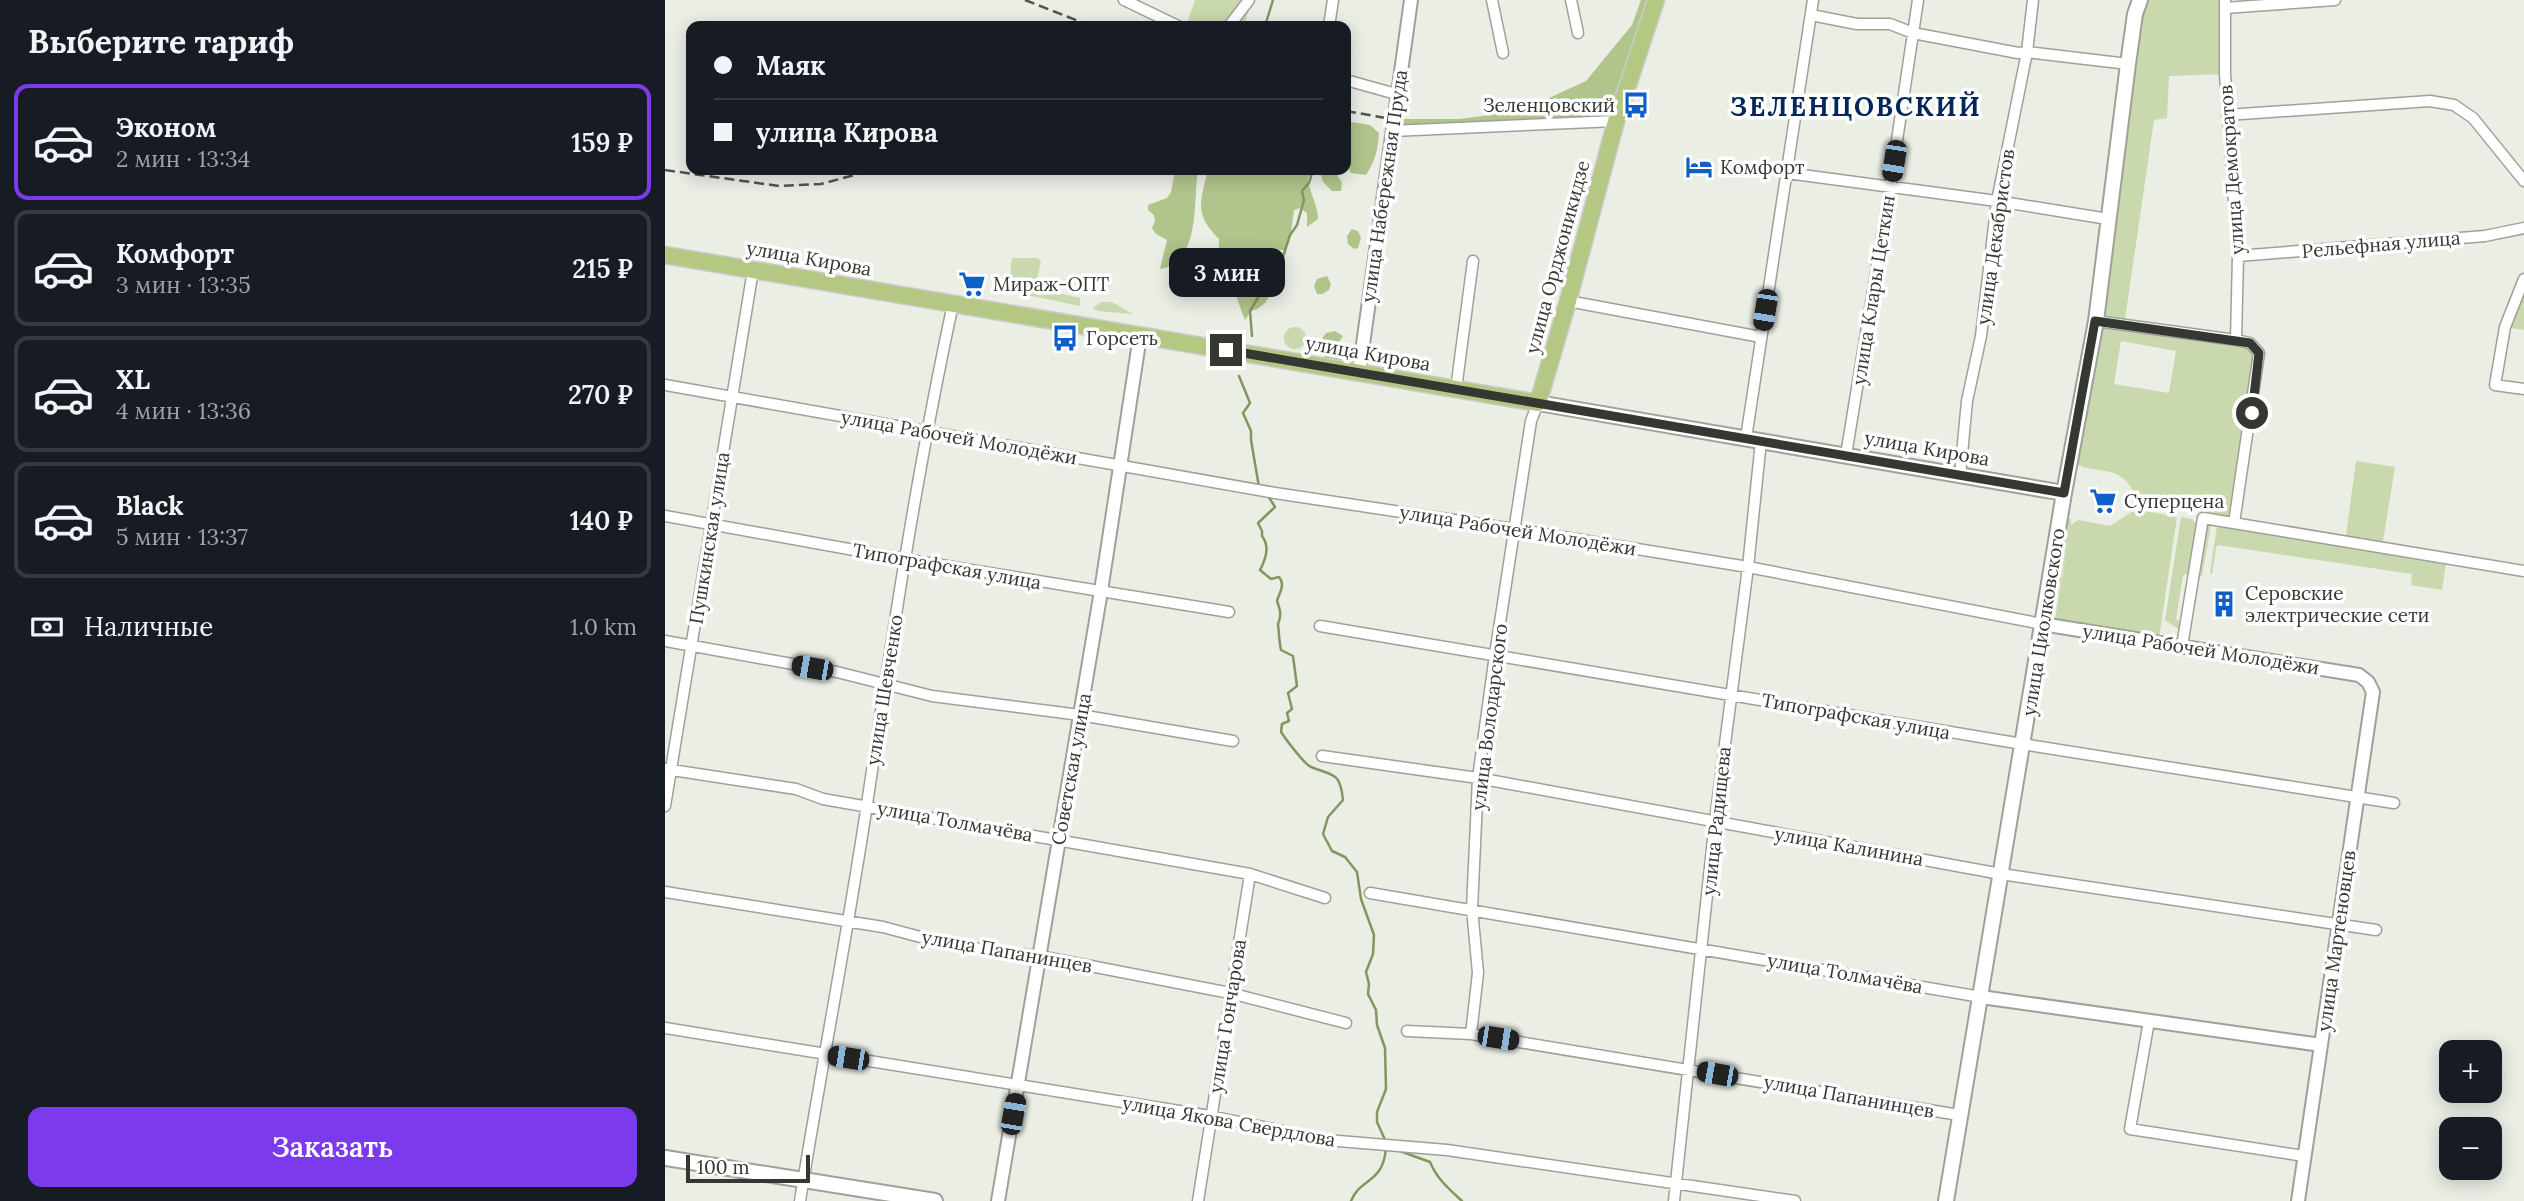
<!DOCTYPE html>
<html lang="ru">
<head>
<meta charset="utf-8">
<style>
	:root { --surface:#171b24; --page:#242831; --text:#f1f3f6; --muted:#9ea1a6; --line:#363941; --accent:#7c3aed }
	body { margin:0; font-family:Lora,serif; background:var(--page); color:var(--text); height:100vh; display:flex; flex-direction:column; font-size:26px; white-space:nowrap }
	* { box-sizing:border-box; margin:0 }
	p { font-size:23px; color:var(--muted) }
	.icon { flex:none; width:38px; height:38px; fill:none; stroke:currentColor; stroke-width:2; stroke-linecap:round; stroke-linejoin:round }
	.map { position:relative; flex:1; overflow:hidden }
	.details { display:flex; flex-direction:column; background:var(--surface); width:665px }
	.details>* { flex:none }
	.banner { position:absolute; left:21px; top:21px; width:665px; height:154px; border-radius:14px; box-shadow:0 4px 18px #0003; display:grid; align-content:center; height:154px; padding:0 28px; background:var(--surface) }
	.fabs { position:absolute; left:1774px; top:1040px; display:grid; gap:14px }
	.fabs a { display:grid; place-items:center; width:63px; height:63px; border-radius:14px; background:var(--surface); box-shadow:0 4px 18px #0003; font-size:35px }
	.scale { position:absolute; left:21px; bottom:18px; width:124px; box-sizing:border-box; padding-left:7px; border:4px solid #353733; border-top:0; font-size:19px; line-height:24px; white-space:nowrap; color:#353733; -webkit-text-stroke:5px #fff; paint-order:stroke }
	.end { position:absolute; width:32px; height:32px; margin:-16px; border:9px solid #353733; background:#fff; box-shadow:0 0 0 4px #fff }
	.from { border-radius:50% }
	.bubble { position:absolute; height:49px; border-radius:14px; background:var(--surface); box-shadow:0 4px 18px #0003; font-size:23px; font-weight:600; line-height:49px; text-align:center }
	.car { position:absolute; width:21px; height:42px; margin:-21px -10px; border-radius:9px; box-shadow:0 0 5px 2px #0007; background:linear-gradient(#222 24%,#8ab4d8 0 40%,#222 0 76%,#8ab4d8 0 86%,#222 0) }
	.banner b { display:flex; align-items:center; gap:24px; height:66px; font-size:26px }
	.banner b+b { border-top:2px solid var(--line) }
	.banner i { width:18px; height:18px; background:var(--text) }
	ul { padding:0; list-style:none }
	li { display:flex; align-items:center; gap:21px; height:116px; margin:0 14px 10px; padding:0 14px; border:4px solid var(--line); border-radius:14px }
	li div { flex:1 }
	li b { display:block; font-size:26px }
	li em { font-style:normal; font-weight:600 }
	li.on { border-color:var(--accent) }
	li>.icon { width:63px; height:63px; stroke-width:1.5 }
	h2 { padding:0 28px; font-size:32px; line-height:84px }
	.pay { display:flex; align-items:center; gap:18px; height:77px; padding:0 28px; font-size:26px }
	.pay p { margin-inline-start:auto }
	.primary-button { display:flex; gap:14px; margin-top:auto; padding:14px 28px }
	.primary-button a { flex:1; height:80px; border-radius:14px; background:var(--accent); color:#fff; font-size:28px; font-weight:600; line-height:80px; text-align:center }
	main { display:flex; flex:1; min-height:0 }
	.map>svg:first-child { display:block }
	.green { fill:#c9d8ad; fill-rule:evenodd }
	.forest { fill:#b1c48c }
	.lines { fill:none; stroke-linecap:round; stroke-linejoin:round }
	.stream { stroke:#849660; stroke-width:2.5 }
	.minor-casing { stroke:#9ea199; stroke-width:13 }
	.tertiary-casing { stroke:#9ea199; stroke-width:16 }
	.secondary-casing { stroke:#9ea199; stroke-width:18 }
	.primary-casing { stroke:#cacbca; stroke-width:19 }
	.minor { stroke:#fff; stroke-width:10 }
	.tertiary { stroke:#fff; stroke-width:12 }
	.secondary { stroke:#fff; stroke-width:14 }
	.primary { stroke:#b5c883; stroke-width:16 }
	.rail { stroke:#51544f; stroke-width:2.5; stroke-dasharray:10 5; stroke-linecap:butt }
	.route { stroke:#353733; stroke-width:9 }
	.labels { text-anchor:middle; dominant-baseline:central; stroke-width:7; stroke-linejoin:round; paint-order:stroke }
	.poi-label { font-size:19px; fill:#353733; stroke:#fff; text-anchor:start }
	.street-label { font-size:19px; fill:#353733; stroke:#fff }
	.district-label { font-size:26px; font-weight:bold; letter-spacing:2px; fill:#03275a; stroke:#fff }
</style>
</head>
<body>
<main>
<section class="details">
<h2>Выберите тариф</h2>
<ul>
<li class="on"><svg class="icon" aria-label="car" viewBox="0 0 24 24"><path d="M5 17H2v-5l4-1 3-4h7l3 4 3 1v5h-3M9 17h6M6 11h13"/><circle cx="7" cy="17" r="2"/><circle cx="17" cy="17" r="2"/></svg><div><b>Эконом</b><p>2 мин · 13:34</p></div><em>159 ₽</em></li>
<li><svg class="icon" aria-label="car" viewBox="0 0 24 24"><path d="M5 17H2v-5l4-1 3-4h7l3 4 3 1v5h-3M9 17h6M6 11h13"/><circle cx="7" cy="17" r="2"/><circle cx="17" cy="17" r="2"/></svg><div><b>Комфорт</b><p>3 мин · 13:35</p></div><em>215 ₽</em></li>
<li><svg class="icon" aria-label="car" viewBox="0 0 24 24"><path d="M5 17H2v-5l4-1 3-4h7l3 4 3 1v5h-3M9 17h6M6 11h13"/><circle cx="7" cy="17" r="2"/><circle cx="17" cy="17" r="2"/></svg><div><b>XL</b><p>4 мин · 13:36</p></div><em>270 ₽</em></li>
<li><svg class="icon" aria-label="car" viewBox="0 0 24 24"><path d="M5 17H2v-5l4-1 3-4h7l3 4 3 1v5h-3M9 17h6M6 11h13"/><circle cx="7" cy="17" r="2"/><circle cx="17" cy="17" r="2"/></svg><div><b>Black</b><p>5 мин · 13:37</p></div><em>140 ₽</em></li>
</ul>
<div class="pay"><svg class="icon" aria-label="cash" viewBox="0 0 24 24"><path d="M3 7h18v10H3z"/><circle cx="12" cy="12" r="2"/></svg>Наличные<p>1.0 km</p></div>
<div class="primary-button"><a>Заказать</a></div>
</section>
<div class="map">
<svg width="1859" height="1201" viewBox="0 0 1859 1201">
	<rect width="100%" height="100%" fill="#eaeee5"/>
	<path class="green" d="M530,0H585L580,26H521Z
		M1475,0H1560V74L1504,76L1502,118L1489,120L1459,326L1431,321Z
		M347,258H372L376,261L370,288L415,298V306L343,291Z
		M1859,282V330L1840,327Z
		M436,302H447L468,314L433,311L428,308Z
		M619 338a11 11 0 1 1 22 0a11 11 0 1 1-22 0Z
		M1435,328L1584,347L1589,354L1564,517L1473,497C1468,492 1464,483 1459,479C1446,467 1425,473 1410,463ZM1456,341L1511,351L1504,393L1449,384Z
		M1691,461L1730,467L1718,541L1681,535Z
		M1471,509L1512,517L1494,638L1390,619L1406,526L1388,625L1377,624L1395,517L1406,519V525L1413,520L1445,526Z
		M1516,517L1527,519L1532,525L1525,573L1518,575L1511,619L1515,622V630L1500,620Z
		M1542,523L1546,525L1537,577L1532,571Z
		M1552,526L1781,563L1777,590L1746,585L1747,574L1553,545L1551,548L1547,574L1545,573Z"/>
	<path class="forest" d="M976,0H991L951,121L727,131L729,119H794L856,111L921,81L967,25Z
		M681,121L705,125L714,133C713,149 710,162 701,175L686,173L681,163Z
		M510,170H533C528,200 536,263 495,269L502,240L491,234L487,228L490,221L489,215L483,210V205L502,198L506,192Z
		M543,170H668L677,182L676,191H667L658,182L655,172L649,170L643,178C644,193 653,204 653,219L642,227V213L635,208L629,210L625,239L620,250H612C608,272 613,304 586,311L580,320C571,298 571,286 553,269L554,239C529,214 535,202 543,170Z
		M687,229L693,231L696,238L693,248L689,249L683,244L682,236Z
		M662,276L666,284L664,290L657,294H652L649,286L652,279Z
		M670,331L678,336L674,342L673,350L680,356L673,363L663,362L652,346L661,333Z"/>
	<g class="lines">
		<path class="stream" d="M600,26L608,0
			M587,336L585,311L606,276L615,266L625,235L632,225L639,200L637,191L644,183L648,170
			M574,376L585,403L578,413L586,431V440L594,487
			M603,496L610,507L593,523L597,531V536C605,546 601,559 595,570L606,579L614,577C621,585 614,593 612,601C615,609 617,615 613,624C614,632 614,641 616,650L628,656L632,686L623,693L627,709L622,713L624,721L617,724L616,732C620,738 639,764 646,767C668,776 675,771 678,800L663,817L658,834L667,851L680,857L692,872L696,899L709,935L708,954L701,972L704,984L703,994L711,1010L712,1025L720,1048L721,1089L712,1112V1122L721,1142
			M732,1150L765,1162C772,1179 784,1189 797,1201
			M686,1201C696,1177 718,1184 721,1148"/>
		<g class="minor-casing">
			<path id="minor" d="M459,0L513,26
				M827,0L838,53
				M906,0L913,33
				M1560,0V74L1573,256L1571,340
				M1560,8L1670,0
				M1146,15L1192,24H1225L1248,33L1353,53L1362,52L1463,64
				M564,26L584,0
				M664,26L668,0
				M681,80L731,94
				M1562,115L1765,101L1789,105L1808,118L1859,181
				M727,131L951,121
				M1122,173L1332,201L1443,219
				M1573,256L1820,236L1859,228
				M1859,279L1840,327L1830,385L1859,389
				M903,301L1096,337
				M1431,321L1571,340L1585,343L1594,353L1569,523
				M0,385L610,493L849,529L1083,567L1377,624
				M791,389L808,261
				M1081,438L1148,0
				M1181,455L1225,187L1253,0
				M1295,475L1302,401L1316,336L1332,201L1362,52L1368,0
				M0,516L239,559L564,612
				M655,626L1357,744L1729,803
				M0,641L172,672L267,696L415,715L568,741
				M1517,646L1538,518L1859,571
				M657,756L813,778L1336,874L1711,930
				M0,769L131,789L158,799L585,874L660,898
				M0,806L88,270
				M0,892L218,927L274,942L315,949L374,956L565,993L681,1023
				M705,893L1316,997
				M1484,1021L1465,1129L1639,1156
				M0,1028L545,1116L661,1140L782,1150L1130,1201
				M742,1031L806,1034L1294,1115
				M806,1034L813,973L807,909L813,778L830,655L866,421L873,403
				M135,1201C156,1069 182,937 202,804C227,637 252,470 288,304
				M533,1201L585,874
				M1009,1201L1050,821L1083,567L1096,441"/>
		</g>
		<g class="tertiary-casing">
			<path id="tertiary" d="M694,373L746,0
				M1377,624L1694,675L1703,682L1708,692L1633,1201
				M1316,997L1656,1045
				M333,1201L436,591L475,336"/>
		</g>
		<g class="secondary-casing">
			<path id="secondary" d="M873,403L1399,493
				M0,1158L270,1201
				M1281,1201L1399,493L1431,321L1463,64L1470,14L1475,0"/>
		</g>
		<g class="primary-casing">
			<path id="primary" d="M0,255L873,403L903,301L951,121L991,0"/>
		</g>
		<use href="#minor" class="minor"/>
		<use href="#tertiary" class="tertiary"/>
		<use href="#secondary" class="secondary"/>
		<use href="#primary" class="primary"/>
		<path class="rail" d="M360,0L426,26
			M681,111L721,118
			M0,170L114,186L156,184L208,170"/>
	</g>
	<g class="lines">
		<path class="route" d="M561,350L1399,493L1430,321L1585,343L1594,353L1587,413"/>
	</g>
	<defs>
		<g id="bus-bare" transform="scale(2.1)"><path d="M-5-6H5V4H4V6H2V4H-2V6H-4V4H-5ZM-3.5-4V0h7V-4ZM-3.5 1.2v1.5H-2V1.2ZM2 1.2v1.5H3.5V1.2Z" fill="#0e5fc8" stroke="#fff" stroke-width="2.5" paint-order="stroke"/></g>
		<g id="hotel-bare" transform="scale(2.1)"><path d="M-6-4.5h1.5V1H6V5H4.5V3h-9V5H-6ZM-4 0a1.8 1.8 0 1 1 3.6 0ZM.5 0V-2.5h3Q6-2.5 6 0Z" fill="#0e5fc8" stroke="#fff" stroke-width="2.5" paint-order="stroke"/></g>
		<g id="supermarket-bare" transform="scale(2.1)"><path d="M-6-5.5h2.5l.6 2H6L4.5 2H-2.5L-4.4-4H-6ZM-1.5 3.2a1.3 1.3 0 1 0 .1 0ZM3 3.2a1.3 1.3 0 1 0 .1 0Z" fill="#0e5fc8" stroke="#fff" stroke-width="2.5" paint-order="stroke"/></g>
		<g id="building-bare" transform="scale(2.1)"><path d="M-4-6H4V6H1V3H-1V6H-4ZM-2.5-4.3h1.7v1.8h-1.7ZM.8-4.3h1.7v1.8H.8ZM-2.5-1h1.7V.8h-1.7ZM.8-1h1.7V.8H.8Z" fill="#0e5fc8" stroke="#fff" stroke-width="2.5" paint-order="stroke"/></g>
	</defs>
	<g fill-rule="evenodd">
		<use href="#bus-bare" x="971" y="105"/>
		<use href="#hotel-bare" x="1034" y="167"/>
		<use href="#supermarket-bare" x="307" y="284"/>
		<use href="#bus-bare" x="400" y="338"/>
		<use href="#supermarket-bare" x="1438" y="501"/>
		<use href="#building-bare" x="1559" y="604"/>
	</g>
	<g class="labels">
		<g class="poi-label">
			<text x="950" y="105" text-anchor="end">Зеленцовский</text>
			<text x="1055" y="167">Комфорт</text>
			<text x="328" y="284">Мираж-ОПТ</text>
			<text x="421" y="338">Горсеть</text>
			<text x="1459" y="501">Суперцена</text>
			<text x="1580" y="593">Серовские<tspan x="1580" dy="22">электрические сети</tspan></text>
		</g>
		<g class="street-label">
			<text transform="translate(1566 170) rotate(-94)">улица Демократов</text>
			<text transform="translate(719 186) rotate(-82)">улица Набережная Пруда</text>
			<text transform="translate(1330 237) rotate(-82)">улица Декабристов</text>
			<text transform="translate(1716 244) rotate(-5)">Рельефная улица</text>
			<text transform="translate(892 257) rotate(-75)">улица Орджоникидзе</text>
			<text transform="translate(144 258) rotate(10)">улица Кирова</text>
			<text transform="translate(1208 290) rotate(-81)">улица Клары Цеткин</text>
			<text transform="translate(703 353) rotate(10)">улица Кирова</text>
			<text transform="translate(294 437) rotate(10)">улица Рабочей Молодёжи</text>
			<text transform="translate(1262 448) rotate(10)">улица Кирова</text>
			<text transform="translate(853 530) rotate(9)">улица Рабочей Молодёжи</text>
			<text transform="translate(44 538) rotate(-81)">Пушкинская улица</text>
			<text transform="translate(282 566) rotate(10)">Типографская улица</text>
			<text transform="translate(1378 622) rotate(-81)">улица Циолковского</text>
			<text transform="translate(1536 649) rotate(9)">улица Рабочей Молодёжи</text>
			<text transform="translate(219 690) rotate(-81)">улица Шевченко</text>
			<text transform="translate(1191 716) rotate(10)">Типографская улица</text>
			<text transform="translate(824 717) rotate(-83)">улица Володарского</text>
			<text transform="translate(406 769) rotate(-80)">Советская улица</text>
			<text transform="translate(290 821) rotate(10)">улица Толмачёва</text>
			<text transform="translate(1051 821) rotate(-84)">улица Радищева</text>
			<text transform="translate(1184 846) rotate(10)">улица Калинина</text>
			<text transform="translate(1671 941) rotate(-82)">улица Мартеновцев</text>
			<text transform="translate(342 951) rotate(10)">улица Папанинцев</text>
			<text transform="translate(1180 973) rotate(10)">улица Толмачёва</text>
			<text transform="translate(562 1016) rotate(-81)">улица Гончарова</text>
			<text transform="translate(1184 1096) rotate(10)">улица Папанинцев</text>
			<text transform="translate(564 1121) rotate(10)">улица Якова Свердлова</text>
		</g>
		<g class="district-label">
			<text x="1191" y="106">ЗЕЛЕНЦОВСКИЙ</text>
		</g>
	</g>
</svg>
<div class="fabs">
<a>+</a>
<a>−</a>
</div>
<div class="scale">100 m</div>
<i class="end from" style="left:1587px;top:413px"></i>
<i class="end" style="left:561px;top:350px"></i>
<div class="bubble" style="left:504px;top:248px;width:116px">3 мин</div>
<i class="car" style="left:1229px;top:161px;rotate:189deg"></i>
<i class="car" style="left:1100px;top:310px;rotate:189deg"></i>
<i class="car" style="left:147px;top:668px;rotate:280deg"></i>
<i class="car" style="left:833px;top:1038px;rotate:99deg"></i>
<i class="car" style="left:183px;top:1058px;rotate:279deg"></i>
<i class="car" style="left:1052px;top:1074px;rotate:280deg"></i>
<i class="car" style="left:348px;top:1114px;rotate:10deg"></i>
<div class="banner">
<b><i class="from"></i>Маяк</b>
<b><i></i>улица Кирова</b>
</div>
</div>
</main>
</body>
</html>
